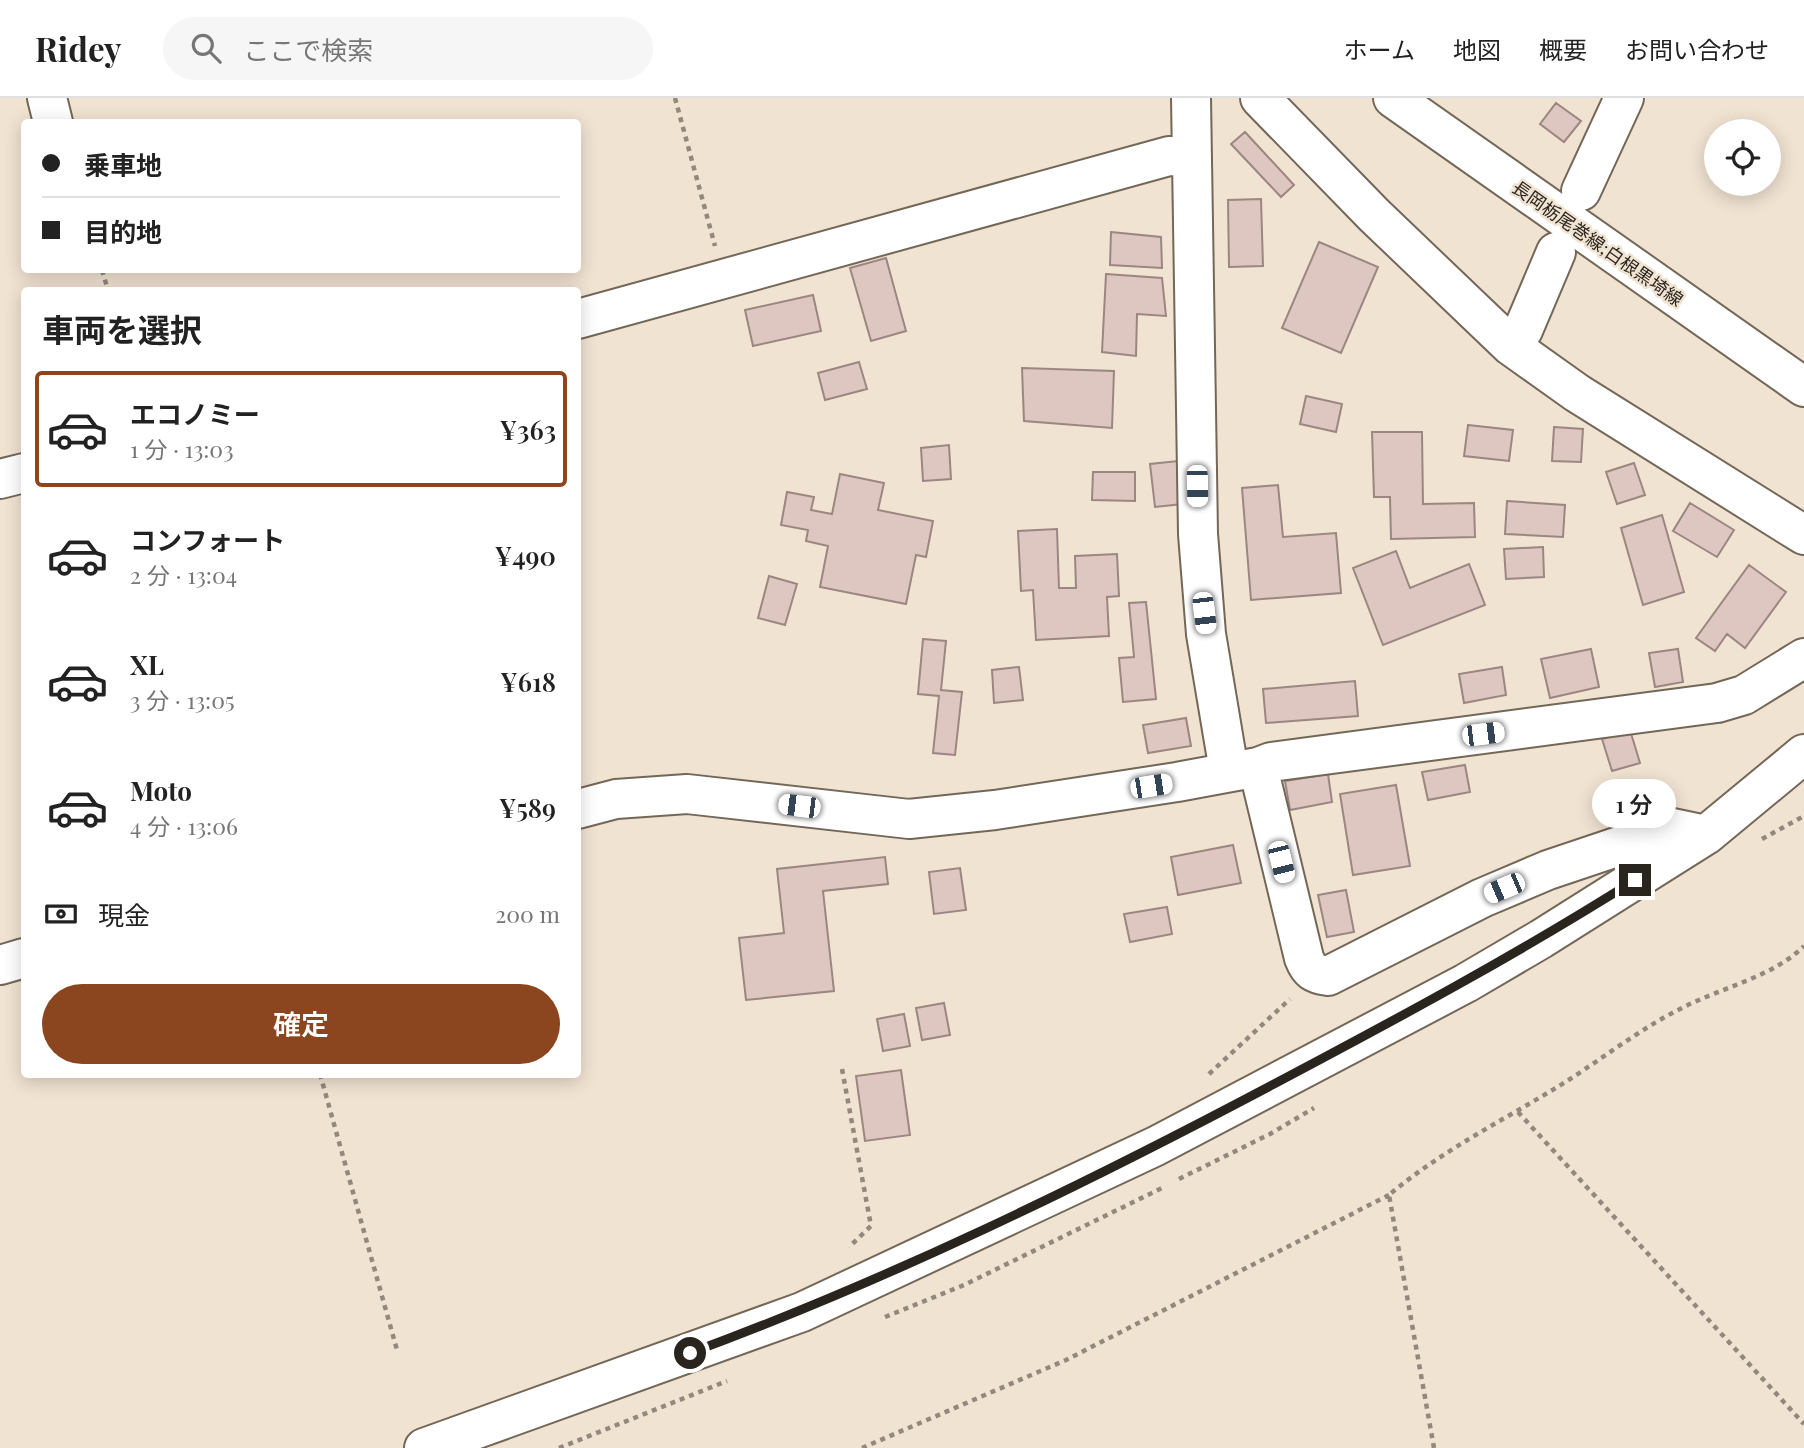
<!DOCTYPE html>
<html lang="ja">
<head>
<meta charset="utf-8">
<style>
	:root { --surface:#fff; --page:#f6f6f6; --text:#222; --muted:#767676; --line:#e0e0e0; --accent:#8c461f }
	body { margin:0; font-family:"Playfair Display","Noto Sans JP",serif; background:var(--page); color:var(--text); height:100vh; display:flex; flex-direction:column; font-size:26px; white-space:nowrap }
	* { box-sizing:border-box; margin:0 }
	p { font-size:23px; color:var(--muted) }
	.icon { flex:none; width:38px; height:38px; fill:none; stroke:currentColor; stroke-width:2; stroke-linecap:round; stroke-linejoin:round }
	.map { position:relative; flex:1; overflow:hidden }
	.sheet { position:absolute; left:21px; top:189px; width:560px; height:791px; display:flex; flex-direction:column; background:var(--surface); border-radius:7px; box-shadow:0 4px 18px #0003 }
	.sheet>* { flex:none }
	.hud { position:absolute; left:21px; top:21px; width:560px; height:154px; border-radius:7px; box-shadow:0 4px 18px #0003; display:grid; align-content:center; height:154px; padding:0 21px; background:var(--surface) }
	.tools { position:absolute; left:1704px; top:21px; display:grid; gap:14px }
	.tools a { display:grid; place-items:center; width:77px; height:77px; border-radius:50%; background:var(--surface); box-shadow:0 4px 18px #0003; font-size:35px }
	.end { position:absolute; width:32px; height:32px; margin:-16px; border:9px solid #2a241e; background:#fff; box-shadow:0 0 0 4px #fff }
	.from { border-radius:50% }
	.bubble { position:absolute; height:49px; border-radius:24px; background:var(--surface); box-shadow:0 4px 18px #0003; font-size:23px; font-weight:600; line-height:49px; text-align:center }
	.car { position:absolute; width:21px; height:42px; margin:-21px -10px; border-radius:9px; box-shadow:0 0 5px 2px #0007; background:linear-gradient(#fff 24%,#345 0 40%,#fff 0 76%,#345 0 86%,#fff 0) }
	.hud b { display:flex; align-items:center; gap:24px; height:66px; font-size:26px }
	.hud b+b { border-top:2px solid var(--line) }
	.hud i { width:18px; height:18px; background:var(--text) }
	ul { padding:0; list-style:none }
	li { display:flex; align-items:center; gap:21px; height:116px; margin:0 14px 10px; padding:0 7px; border:4px solid transparent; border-radius:7px }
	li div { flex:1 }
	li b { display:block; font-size:26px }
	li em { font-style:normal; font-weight:600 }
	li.current { border-color:var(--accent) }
	li>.icon { width:63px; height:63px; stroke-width:1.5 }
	h2 { padding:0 21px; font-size:32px; line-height:84px }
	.pay { display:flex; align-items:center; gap:18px; height:77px; padding:0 21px; font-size:26px }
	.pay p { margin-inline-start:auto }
	.action { display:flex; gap:14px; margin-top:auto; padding:14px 21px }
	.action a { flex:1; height:80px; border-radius:42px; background:var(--accent); color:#fff; font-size:28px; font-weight:600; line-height:80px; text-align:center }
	header { display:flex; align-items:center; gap:42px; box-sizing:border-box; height:98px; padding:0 35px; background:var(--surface); border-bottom:2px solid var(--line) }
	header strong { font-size:33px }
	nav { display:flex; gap:38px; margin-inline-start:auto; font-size:24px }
	.search { width:490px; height:63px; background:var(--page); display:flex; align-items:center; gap:18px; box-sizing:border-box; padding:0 24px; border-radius:38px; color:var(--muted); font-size:26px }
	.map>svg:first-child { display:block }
	.building { fill:#dec6c1; stroke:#9c8681; stroke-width:2 }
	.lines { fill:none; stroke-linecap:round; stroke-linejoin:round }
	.minor-casing { stroke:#736758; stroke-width:42 }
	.major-casing { stroke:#736758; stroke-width:42 }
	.path { stroke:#92887c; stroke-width:4.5; stroke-dasharray:5 5; stroke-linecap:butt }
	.minor { stroke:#fff; stroke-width:38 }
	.major { stroke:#fff; stroke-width:38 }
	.route { stroke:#2a241e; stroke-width:9 }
	.labels { text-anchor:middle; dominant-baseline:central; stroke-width:5; stroke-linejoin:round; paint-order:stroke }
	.street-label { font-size:18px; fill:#2a241e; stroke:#f1e3d2 }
</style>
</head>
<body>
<header>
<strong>Ridey</strong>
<div class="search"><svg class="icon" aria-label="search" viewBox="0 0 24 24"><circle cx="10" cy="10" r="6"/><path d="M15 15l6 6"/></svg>ここで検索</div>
<nav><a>ホーム</a><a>地図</a><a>概要</a><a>お問い合わせ</a></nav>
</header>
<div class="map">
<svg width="1804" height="1350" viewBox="0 0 1804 1350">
	<rect width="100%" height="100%" fill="#f1e3d2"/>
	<path class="building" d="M1556,5L1581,23L1564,44L1540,26Z
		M1245,34L1294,87L1281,99L1231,46Z
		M1261,101L1263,168L1229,169L1228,102Z
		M1111,134L1161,139L1162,170L1110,167Z
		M1319,144L1378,169L1341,255L1282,230Z
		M886,160L906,233L871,243L850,170Z
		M1106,176L1162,180L1166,218L1137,216L1136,258L1102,254Z
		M813,197L821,233L753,248L745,212Z
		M859,264L867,291L825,302L818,275Z
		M1022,270L1114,273L1112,330L1024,323Z
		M1306,298L1342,306L1336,334L1300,326Z
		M1468,327L1513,332L1509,363L1464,358Z
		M1554,329L1583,331L1581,364L1552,363Z
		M1372,334H1422L1423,406L1474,405L1475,439L1391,441L1390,399H1374Z
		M949,347L951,381L923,383L921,350Z
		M1178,363L1183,406L1155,409L1150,366Z
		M1634,365L1645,397L1617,406L1606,374Z
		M1093,374H1135V403L1092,402Z
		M840,376L884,385L878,412L933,423L926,459L916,457L906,506L820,489L828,448L806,443L808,432L781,427L787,394L814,399L811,412L832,416Z
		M1278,387L1283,439L1336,435L1341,495L1251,502L1242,390Z
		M1507,403L1565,407L1563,439L1505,436Z
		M1690,405L1734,432L1717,459L1673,433Z
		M1662,417L1684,494L1643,507L1621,430Z
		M1057,431L1059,490H1076L1075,458L1117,456L1119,498L1107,499L1109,538L1036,542L1033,492L1021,493L1018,433Z
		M1543,449L1544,479L1506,481L1504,451Z
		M1396,453L1410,490L1469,466L1485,507L1383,547L1353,470Z
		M1749,467L1786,494L1745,550L1727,536L1715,553L1696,540Z
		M769,478L797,486L785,527L758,520Z
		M1146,504L1156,601L1123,604L1119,560L1134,559L1129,505Z
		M923,541L946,543L941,592L962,594L955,657L933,655L939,598L918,596Z
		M1591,551L1599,589L1550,600L1541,561Z
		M1678,551L1683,584L1655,589L1649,555Z
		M1019,569L1023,602L994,605L992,572Z
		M1502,569L1506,597L1464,605L1459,576Z
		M1355,583L1358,618L1266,625L1263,591Z
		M1186,620L1191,648L1148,655L1143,627Z
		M1630,632L1640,665L1612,673L1602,641Z
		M1465,667L1470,694L1428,702L1422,674Z
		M1328,676L1332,704L1290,712L1285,683Z
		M1396,687L1410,768L1353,777L1340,696Z
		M1233,747L1241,785L1178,797L1171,759Z
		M885,759L888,786L823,793L834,893L746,902L739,840L784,835L777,771Z
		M960,770L966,812L934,816L929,774Z
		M1346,792L1354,834L1327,839L1318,797Z
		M1167,809L1172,836L1130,844L1124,816Z
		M944,905L950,937L922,942L916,910Z
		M904,916L910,948L883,953L877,921Z
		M901,972L910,1037L865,1043L856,978Z"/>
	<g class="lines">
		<g class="minor-casing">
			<path id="minor" d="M47,0L53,24
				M1191,0L1198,436L1206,536L1229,673
				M1260,0L1374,117L1511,248L1577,295L1804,437
				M1581,93L1624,0
				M578,221L1169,58L1191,59
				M1511,248L1523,232L1556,154
				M0,381L24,375
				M1258,669L1304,860C1309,873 1314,876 1328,878L1482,800L1548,772L1673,730L1706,737
				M578,711L616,701L687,696L909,721L995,712L1177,684L1258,669L1271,664L1717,605L1744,597L1804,560
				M0,867L24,860
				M424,1350L802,1214L1156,1048L1466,885L1541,841L1706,737L1804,656"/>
		</g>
		<g class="major-casing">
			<path id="major" d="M1393,0L1804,289"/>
		</g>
		<path class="path" d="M675,0L715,148
			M102,172L108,192
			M1762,741L1804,718
			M842,971L871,1128L849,1149
			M320,976L397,1252
			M1209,976L1290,901
			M1518,1014L1804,1326
			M1179,1081L1270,1036L1314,1010
			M885,1219L964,1187L1162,1090
			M559,1350L727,1283
			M862,1350L1066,1262L1389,1097
			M1434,1350L1389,1097C1441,1053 1502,1023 1559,988C1601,962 1642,929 1686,908C1724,889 1774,878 1804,848"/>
		<use href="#minor" class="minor"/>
		<use href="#major" class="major"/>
	</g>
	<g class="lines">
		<path class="route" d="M690,1255C891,1181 1085,1086 1274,986C1397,921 1518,856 1635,782"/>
	</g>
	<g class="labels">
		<g class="street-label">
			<text transform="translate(1598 145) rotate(35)">長岡栃尾巻線;白根黒埼線</text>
		</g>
	</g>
</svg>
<div class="tools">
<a><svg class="icon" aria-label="locate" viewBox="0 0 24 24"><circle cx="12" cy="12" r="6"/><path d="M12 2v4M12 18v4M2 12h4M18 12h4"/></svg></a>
</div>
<i class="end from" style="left:690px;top:1255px"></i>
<i class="end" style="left:1635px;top:782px"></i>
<div class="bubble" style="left:1592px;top:681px;width:84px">1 分</div>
<i class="car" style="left:1197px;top:388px;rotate:179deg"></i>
<i class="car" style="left:1204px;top:515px;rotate:173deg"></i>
<i class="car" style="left:1483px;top:636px;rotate:83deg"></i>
<i class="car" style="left:1151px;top:688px;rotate:81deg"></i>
<i class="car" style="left:799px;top:708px;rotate:277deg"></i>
<i class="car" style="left:1281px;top:764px;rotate:166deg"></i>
<i class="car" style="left:1504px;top:790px;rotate:247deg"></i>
<div class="hud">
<b><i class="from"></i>乗車地</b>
<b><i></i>目的地</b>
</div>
<section class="sheet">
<h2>車両を選択</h2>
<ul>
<li class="current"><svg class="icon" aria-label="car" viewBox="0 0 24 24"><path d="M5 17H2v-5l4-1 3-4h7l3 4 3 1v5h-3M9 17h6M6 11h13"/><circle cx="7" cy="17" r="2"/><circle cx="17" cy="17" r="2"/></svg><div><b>エコノミー</b><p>1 分 · 13:03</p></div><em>¥363</em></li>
<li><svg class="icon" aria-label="car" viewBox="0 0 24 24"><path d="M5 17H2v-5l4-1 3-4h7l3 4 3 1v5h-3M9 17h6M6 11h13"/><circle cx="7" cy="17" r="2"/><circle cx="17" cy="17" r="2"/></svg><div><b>コンフォート</b><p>2 分 · 13:04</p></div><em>¥490</em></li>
<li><svg class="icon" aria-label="car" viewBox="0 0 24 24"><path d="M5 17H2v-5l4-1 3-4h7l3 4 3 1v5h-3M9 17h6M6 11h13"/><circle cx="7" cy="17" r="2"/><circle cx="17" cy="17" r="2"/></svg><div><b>XL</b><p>3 分 · 13:05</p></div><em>¥618</em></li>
<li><svg class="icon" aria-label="car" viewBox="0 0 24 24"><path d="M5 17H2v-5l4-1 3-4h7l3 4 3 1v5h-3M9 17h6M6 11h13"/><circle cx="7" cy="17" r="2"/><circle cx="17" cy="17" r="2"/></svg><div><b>Moto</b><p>4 分 · 13:06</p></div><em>¥589</em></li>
</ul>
<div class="pay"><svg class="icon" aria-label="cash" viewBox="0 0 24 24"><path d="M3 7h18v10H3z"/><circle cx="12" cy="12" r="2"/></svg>現金<p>200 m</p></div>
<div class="action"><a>確定</a></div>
</section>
</div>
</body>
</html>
